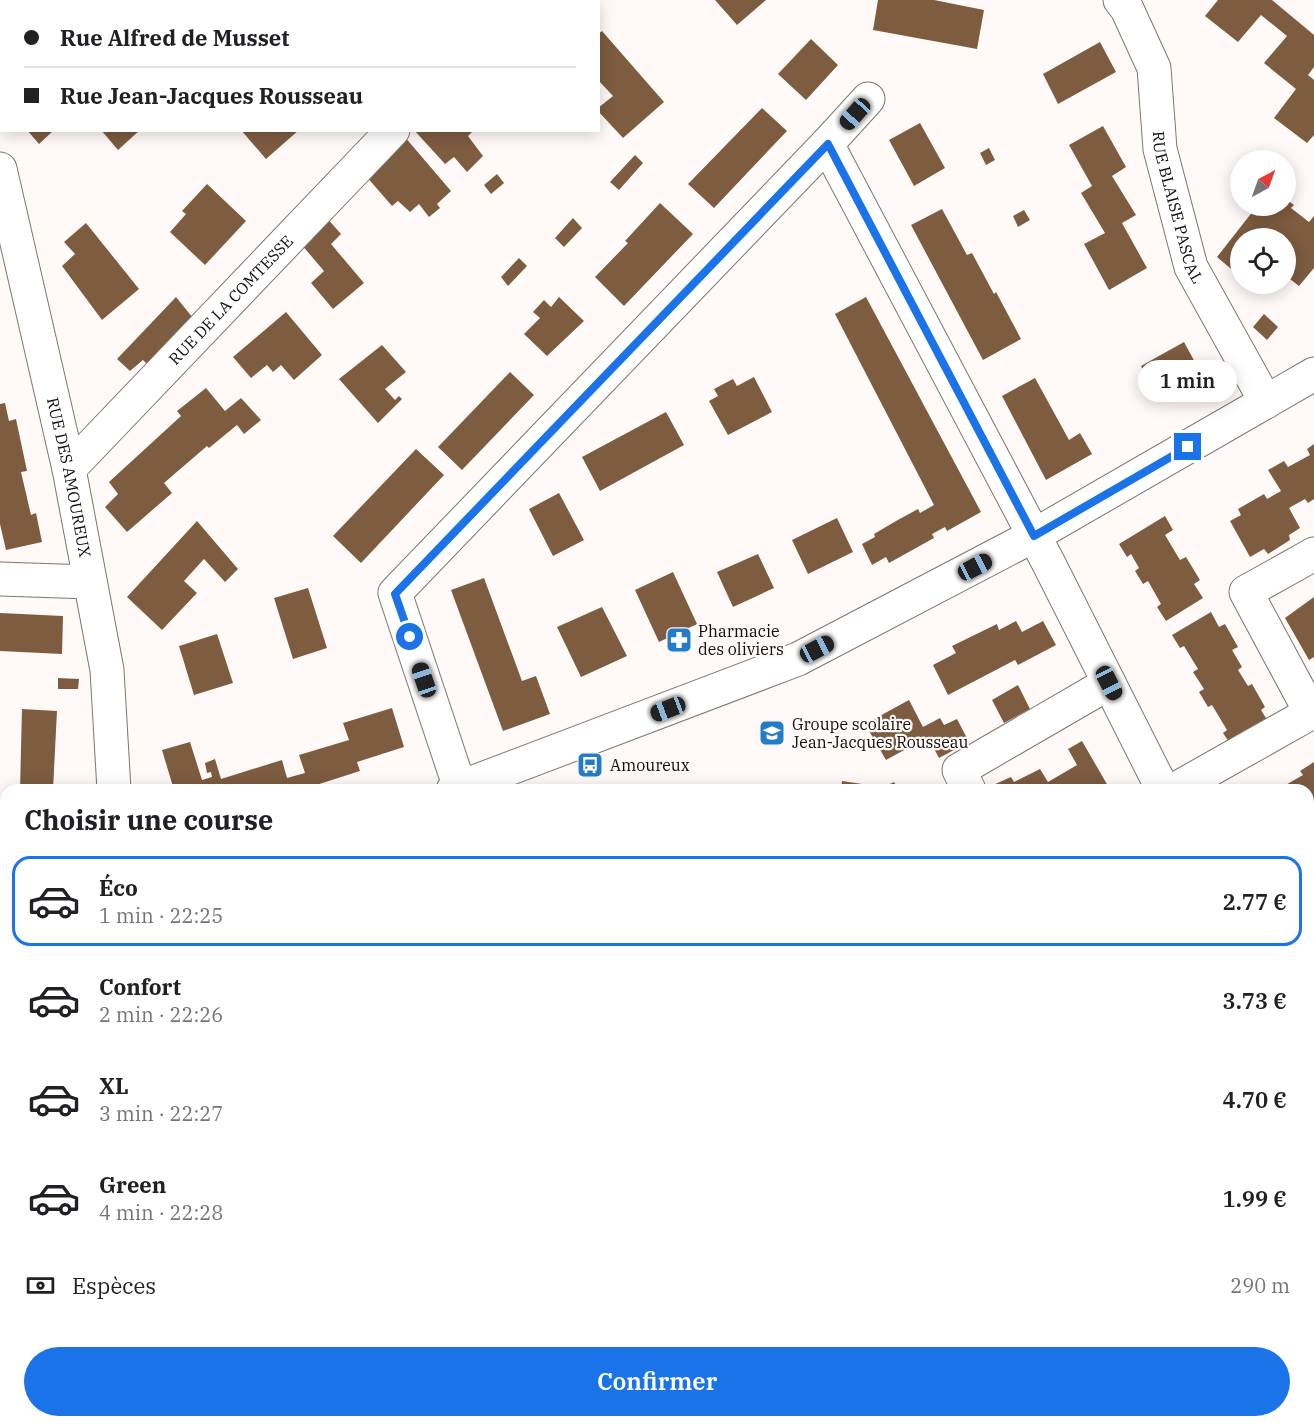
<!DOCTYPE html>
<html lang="fr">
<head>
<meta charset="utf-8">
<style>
	:root { --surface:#fff; --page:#f6f6f6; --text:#202124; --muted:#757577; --line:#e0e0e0; --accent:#1a73e8 }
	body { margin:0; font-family:"IBM Plex Serif",serif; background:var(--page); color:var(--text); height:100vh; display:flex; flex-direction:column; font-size:22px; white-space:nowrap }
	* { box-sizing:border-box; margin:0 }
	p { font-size:20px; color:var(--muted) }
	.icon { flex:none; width:33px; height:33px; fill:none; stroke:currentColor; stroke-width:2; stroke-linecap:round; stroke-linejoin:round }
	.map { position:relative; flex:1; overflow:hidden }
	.details { position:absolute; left:0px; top:784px; width:1314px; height:644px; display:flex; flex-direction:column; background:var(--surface); border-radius:18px 18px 0 0; box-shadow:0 3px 15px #0003 }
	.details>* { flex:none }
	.guide { position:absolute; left:0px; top:0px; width:600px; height:132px; box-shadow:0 3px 15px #0003; display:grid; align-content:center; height:132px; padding:0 24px; background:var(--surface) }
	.needle { width:39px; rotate:41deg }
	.fabs { position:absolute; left:1230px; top:150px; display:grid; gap:12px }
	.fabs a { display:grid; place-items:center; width:66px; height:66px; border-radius:50%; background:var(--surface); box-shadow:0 3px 15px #0003; font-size:30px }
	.end { position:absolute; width:27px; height:27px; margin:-14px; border:8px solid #1a73e8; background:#fff; box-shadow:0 0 0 3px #fff }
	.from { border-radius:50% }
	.bubble { position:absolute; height:42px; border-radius:21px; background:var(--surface); box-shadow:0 3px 15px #0003; font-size:20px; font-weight:600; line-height:42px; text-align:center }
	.car { position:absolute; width:18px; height:36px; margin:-18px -9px; border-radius:8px; box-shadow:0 0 4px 2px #0007; background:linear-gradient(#222 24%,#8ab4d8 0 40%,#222 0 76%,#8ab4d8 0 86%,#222 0) }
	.guide b { display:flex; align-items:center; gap:21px; height:57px; font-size:22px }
	.guide b+b { border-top:2px solid var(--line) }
	.guide i { width:15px; height:15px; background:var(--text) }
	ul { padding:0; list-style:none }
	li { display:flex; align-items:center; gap:18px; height:90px; margin:0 12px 9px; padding:0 12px; border:3px solid transparent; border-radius:18px }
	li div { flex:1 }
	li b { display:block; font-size:22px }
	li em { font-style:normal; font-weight:600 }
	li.on { border-color:var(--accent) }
	li>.icon { width:54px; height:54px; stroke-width:1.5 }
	h2 { padding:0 24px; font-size:27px; line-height:72px }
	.pay { display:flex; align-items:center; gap:15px; height:66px; padding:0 24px; font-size:22px }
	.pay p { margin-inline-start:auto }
	.action { display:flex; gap:12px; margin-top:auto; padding:12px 24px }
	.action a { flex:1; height:69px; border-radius:36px; background:var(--accent); color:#fff; font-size:24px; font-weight:600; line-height:69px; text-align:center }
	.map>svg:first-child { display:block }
	.green { fill:#f3dcc9 }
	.building { fill:#7d5c40 }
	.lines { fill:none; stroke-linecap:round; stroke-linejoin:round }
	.minor-casing { stroke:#7f756e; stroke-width:35 }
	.minor { stroke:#fff; stroke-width:33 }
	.route { stroke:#1a73e8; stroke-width:8 }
	.labels { text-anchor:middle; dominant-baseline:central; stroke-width:4.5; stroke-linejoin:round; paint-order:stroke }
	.street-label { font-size:16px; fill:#0f0c09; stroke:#fffaf7 }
	.poi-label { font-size:16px; fill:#0f0c09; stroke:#fffaf7; text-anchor:start }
</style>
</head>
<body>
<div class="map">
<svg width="1314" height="1427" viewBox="0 0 1314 1427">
	<rect width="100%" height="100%" fill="#fffaf7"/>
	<path class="green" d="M94,1422H285L291,1427H93Z"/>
	<path class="building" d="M715,0H766L737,25Z
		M878,0H934L984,10L977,49L873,30Z
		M1218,0H1272L1314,35V67L1308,75L1314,80V135L1307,143L1274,118L1296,89L1264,63L1287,36L1261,15L1238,42L1205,16Z
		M602,31L664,102L623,138L598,111V108L613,96L598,80V34Z
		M811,39L838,65L806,100L778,74Z
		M1100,42L1116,72L1058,104L1043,74Z
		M762,108L787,131L714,208L688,184Z
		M920,123L945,168L914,186L889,140Z
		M1103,126L1126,167L1112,176L1136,215L1122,223L1147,268L1109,290L1084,244L1105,233L1081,193L1092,186L1069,145Z
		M27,130H54L39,144Z
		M101,130H140L118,150Z
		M241,130H299L266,159Z
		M414,130H474L468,136L483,156L467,172L454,157L445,164Z
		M404,136L451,191L437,204L440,208L429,217L419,204L410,212L398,201L392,206L366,176Z
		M989,148L995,160L986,165L980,153Z
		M635,155L643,163L619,190L610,182Z
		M497,174L504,183L491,194L484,185Z
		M207,184L246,221L205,265L170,232L186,214L182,211Z
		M1286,199L1294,205L1291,208L1309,222L1314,216V268L1299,286L1286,276V238H1240V268L1236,273L1217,257L1257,206H1286Z
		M660,203L693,234L624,306L595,277L628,243L625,241Z
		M942,209L967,255L972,253L994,294L996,292L1021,339L983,360L911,225Z
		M1024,210L1030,220L1018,227L1013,216Z
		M326,217L341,234L331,244L364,283L333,309L311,283L324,271L301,244Z
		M573,218L582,228L564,247L555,238Z
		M86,223L139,289L102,320L62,266L75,254L64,242Z
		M519,258L527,266L508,286L501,277Z
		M176,297L193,318L148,365L143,360L130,371L117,359Z
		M559,297L584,321L547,356L524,334L540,318L533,312L544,300L551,307Z
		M866,297L981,512L947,531L945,527L932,534L934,538L889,563L886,557L872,565L862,544L875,537L874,534L896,521L918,509L920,513L934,505L835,314Z
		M286,312L322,355L294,380L281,365L273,372L267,365L251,378L233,357Z
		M1264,314L1278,327L1267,340L1253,327Z
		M1184,342L1202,375L1159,399L1141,366Z
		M382,345L406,372L385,389L395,400L399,396L402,399L378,423L339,379Z
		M510,372L534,395L462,470L438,447Z
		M754,377L772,412L728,435L709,401L718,396L714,389L733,379L737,386Z
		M1035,378L1069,440L1080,433L1092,454L1046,480L1002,396Z
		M206,388L225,411L241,398L261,420L244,434L237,425L209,448L207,446L164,483L172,493L127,532L105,507L118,494L109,482L181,416L177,411Z
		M5,403L9,421L16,419L27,471L21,472L31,515L36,513L42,542L6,550L0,524V404Z
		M666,412L684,445L600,491L582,457Z
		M1314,444V499L1308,503L1305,499L1289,508L1300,528L1289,535L1290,540L1268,554L1264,549L1250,557L1230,521L1241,515L1238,509L1264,494L1267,499L1281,491L1268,470L1284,461L1288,467L1310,455L1307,449Z
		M416,449L444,475L361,563L333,536Z
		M559,493L584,540L553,556L529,509Z
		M1165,516L1173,530L1165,535L1180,560L1186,557L1200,580L1194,584L1203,598L1166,621L1157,607L1161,604L1148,581L1143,584L1135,571L1139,568L1131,554L1127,557L1119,544Z
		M837,518L853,552L808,574L792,540Z
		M197,521L238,569L225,582L204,559L184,581L197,593L162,630L127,597Z
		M758,554L774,588L733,607L717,572Z
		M673,572L697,624L659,642L635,590Z
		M484,578L522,681L536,676L550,714L503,731L451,590Z
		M308,588L327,648L293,659L274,598Z
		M1314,597V657L1309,660L1285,618Z
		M602,607L627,656L581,677L557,627Z
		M1211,612L1219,627L1225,624L1238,647L1232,650L1242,667L1238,670L1248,686L1252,684L1265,707L1261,710L1269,723L1231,745L1223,733L1227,730L1212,705L1208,707L1199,692L1204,689L1193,672L1198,669L1184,646L1180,648L1172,635Z
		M0,613L63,616L62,654L0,651Z
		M1016,621L1022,632L1043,621L1056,645L1018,665L1015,660L948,695L933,665L956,653L952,646L997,624L999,630Z
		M217,634L233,683L194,695L179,646Z
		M58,678L79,679L78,689H58Z
		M1018,685L1030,709L1004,723L992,700Z
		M909,700L923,727L940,718L944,725L957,719L969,742L939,758L928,737L886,760L865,724Z
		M392,708L404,747L357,762L360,771L310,787L309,785L291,790H174L162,750L190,742L202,780L212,777L211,772L207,773L205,763L215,759L221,779L282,760L287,778L305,773L299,755L349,740L343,723Z
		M22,709L57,711L53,790H20Z
		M1082,741L1108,786L1100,790H982L1011,777L1014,782L1040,769L1048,782L1077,765L1068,749Z
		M1314,762V815L1308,818V790H1277L1303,775L1300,771Z
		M842,781L869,785L868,790H841Z
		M894,782L899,790H878Z
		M0,846L6,847V882H0Z
		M1308,945L1314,946V1003L1308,1002Z
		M0,1033H6V1067L0,1066Z
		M1308,1100L1314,1101V1152L1308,1151Z
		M1314,1249V1326L1308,1329V1264L1310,1262L1308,1252Z
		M1314,1349V1387L1308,1390V1351Z
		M603,1422H719L725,1427H609Z"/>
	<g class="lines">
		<g class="minor-casing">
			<g id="minor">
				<path id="s1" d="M1120,0L1127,9L1154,68L1160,149L1191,267L1266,402"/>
				<path d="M516,2L518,0"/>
				<path d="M827,144L868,99"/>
				<path id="s2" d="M0,169L69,469L107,670L114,790"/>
				<path id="s3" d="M69,469L393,130"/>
				<path d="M0,579L90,582"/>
				<path d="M1311,713L1246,592L1314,554"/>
				<path d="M460,788L395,593L827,144L1048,562L1163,790"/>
				<path d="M453,790L798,659L1033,536L1314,374"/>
				<path d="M969,790L959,770L1109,683"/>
				<path d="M1174,790L1314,711"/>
				<path d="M0,960H6"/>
				<path d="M1308,1038L1314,1039"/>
				<path d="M0,1280H6"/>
				<path d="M26,1427L28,1422"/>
				<path d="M736,1427L737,1422"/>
				<path d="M1086,1427L1087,1422"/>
			</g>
		</g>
		<use href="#minor" class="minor"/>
	</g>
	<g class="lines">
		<path class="route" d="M410,637L395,594L828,144L1034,536L1188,447"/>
	</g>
	<defs>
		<g id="pharmacy-square" transform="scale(1.35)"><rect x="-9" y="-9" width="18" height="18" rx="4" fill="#247cc9" stroke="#fffaf7"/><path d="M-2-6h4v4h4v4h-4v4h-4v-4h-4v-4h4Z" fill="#fff"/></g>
		<g id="school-square" transform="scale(1.35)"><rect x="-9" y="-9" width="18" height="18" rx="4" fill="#247cc9" stroke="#fffaf7"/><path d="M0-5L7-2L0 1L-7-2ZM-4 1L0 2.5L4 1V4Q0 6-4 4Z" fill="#fff"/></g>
		<g id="bus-square" transform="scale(1.35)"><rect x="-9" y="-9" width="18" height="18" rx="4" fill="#247cc9" stroke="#fffaf7"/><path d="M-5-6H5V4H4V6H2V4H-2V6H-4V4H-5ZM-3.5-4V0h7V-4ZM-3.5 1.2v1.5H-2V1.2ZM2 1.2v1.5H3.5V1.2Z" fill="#fff"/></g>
	</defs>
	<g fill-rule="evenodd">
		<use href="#pharmacy-square" x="679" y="640"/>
		<use href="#school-square" x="772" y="733"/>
		<use href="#bus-square" x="590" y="765"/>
	</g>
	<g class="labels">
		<g class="street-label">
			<text stroke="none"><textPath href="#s1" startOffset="218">RUE BLAISE PASCAL</textPath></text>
			<text stroke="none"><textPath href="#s3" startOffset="234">RUE DE LA COMTESSE</textPath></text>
			<text stroke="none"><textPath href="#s2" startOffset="316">RUE DES AMOUREUX</textPath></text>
		</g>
		<g class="poi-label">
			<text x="698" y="631">Pharmacie<tspan x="698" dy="18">des oliviers</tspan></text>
			<text x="792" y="724">Groupe scolaire<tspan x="792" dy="18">Jean-Jacques Rousseau</tspan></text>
			<text x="610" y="765">Amoureux</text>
		</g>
	</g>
</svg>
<div class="fabs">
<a><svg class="needle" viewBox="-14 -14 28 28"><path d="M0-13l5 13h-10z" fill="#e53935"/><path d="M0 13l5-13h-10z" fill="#757577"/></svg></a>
<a><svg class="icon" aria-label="locate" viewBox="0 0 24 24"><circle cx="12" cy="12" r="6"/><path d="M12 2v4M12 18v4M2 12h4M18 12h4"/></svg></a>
</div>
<i class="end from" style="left:410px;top:637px"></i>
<i class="end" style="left:1188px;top:447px"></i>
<div class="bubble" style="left:1138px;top:360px;width:99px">1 min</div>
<i class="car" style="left:855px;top:114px;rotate:222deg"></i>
<i class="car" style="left:975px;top:567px;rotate:62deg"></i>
<i class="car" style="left:817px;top:649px;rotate:62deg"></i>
<i class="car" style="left:424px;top:680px;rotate:341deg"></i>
<i class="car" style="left:1109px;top:683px;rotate:153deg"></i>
<i class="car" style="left:668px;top:709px;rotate:249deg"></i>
<div class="guide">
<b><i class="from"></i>Rue Alfred de Musset</b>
<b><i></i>Rue Jean-Jacques Rousseau</b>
</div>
<section class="details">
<h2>Choisir une course</h2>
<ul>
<li class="on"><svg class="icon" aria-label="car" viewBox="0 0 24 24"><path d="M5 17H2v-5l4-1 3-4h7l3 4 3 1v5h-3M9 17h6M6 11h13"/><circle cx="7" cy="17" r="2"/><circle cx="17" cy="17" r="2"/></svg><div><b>Éco</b><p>1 min · 22:25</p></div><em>2.77 €</em></li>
<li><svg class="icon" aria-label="car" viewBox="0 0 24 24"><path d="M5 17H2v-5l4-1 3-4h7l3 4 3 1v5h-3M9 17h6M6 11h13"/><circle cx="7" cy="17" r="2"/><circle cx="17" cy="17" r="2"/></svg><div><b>Confort</b><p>2 min · 22:26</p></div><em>3.73 €</em></li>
<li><svg class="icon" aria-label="car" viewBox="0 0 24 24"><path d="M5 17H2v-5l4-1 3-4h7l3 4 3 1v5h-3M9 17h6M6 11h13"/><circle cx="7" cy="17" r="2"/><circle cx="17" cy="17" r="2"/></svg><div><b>XL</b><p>3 min · 22:27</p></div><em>4.70 €</em></li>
<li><svg class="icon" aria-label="car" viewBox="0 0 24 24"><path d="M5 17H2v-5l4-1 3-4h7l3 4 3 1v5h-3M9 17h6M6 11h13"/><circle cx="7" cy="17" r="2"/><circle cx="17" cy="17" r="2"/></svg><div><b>Green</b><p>4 min · 22:28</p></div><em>1.99 €</em></li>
</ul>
<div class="pay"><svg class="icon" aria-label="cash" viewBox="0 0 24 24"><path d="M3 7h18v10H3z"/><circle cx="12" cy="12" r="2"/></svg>Espèces<p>290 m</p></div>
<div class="action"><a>Confirmer</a></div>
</section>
</div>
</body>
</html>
